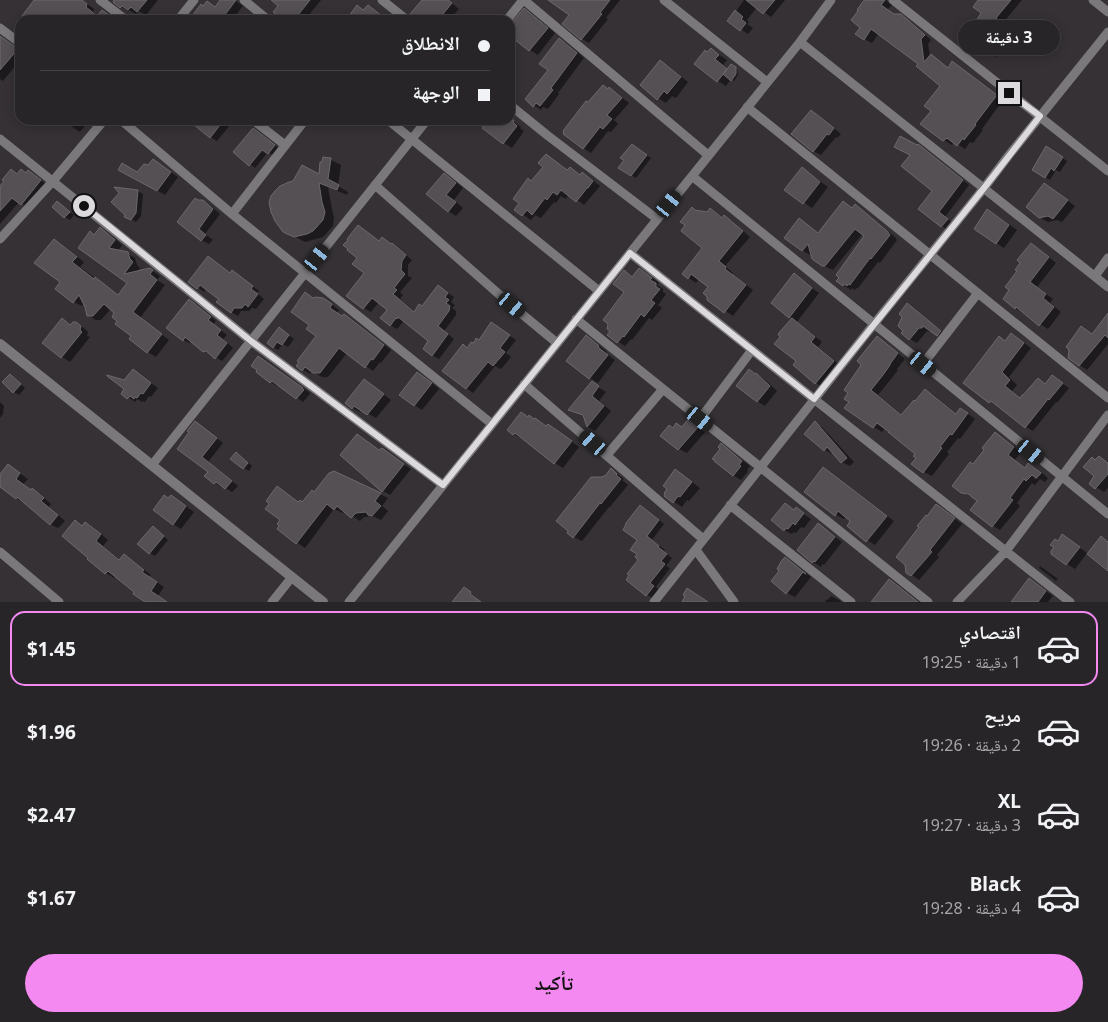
<!DOCTYPE html>
<html lang="ar">
<head>
<meta charset="utf-8">
<style>
	:root { --surface:#282528; --page:#302d30; --text:#f1f3f6; --muted:#a5a5a8; --line:#444245; --accent:#f389f1 }
	body { margin:0; font-family:"Noto Sans","Noto Naskh Arabic",sans-serif; background:var(--page); color:var(--text); direction:rtl; height:100vh; display:flex; flex-direction:column; font-size:19px; white-space:nowrap }
	* { box-sizing:border-box; margin:0 }
	p { font-size:16px; color:var(--muted) }
	.icon { flex:none; width:28px; height:28px; fill:none; stroke:currentColor; stroke-width:2; stroke-linecap:round; stroke-linejoin:round }
	.map { position:relative; height:602px; overflow:hidden; direction:ltr }
	.sheet { display:flex; flex-direction:column; background:var(--surface); flex:1 }
	.sheet>* { flex:none }
	.hud { position:absolute; left:15px; top:15px; width:500px; height:110px; border-radius:15px; box-shadow:0 2px 12px #0003,0 0 0 1px var(--line); direction:rtl; display:grid; align-content:center; height:110px; padding:0 25px; background:var(--surface) }
	.end { position:absolute; width:22px; height:22px; margin:-11px; border:6px solid #dddadd; background:#111; box-shadow:0 0 0 2px #111 }
	.from { border-radius:50% }
	.bubble { position:absolute; height:35px; border-radius:18px; background:var(--surface); box-shadow:0 2px 12px #0003,0 0 0 1px var(--line); font-size:16px; font-weight:700; line-height:35px; text-align:center; direction:rtl }
	.car { position:absolute; width:15px; height:30px; margin:-15px -8px; border-radius:6px; box-shadow:0 0 4px 1px #0007; background:linear-gradient(#222 24%,#8ab4d8 0 40%,#222 0 76%,#8ab4d8 0 86%,#222 0) }
	.hud b { display:flex; align-items:center; gap:18px; height:48px; font-size:19px }
	.hud b+b { border-top:1px solid var(--line) }
	.hud i { width:12px; height:12px; background:var(--text) }
	ul { padding:9px 0 0; list-style:none }
	li { display:flex; align-items:center; gap:15px; height:75px; margin:0 10px 8px; padding:0 15px; border:2px solid transparent; border-radius:15px }
	li div { flex:1 }
	li b { display:block; font-size:19px }
	li em { font-style:normal; font-weight:700 }
	li.current { border-color:var(--accent) }
	li>.icon { width:45px; height:45px; stroke-width:1.5 }
	.primary-button { display:flex; gap:10px; margin-top:auto; padding:10px 25px }
	.primary-button a { flex:1; height:58px; border-radius:30px; background:var(--accent); color:#111; font-size:20px; font-weight:700; line-height:58px; text-align:center }
	.map>svg:first-child { display:block }
	.shadow { fill:#0007 }
	.building { fill:#545054; stroke:#6c686c }
	.lines { fill:none; stroke-linecap:round; stroke-linejoin:round }
	.minor { stroke:#7a787a; stroke-width:9 }
	.tertiary { stroke:#7a787a; stroke-width:10 }
	.route { stroke:#dddadd; stroke-width:6 }
</style>
</head>
<body>
<div class="map">
<svg width="1108" height="602" viewBox="0 0 1108 602">
	<rect width="100%" height="100%" fill="#353135"/>
	<path class="shadow" d="M35,0H82L94,9L93,12L98,16L102,11L116,20H30Z
		M116,0H158L146,15L139,11L136,14L129,10V11L121,7Z
		M221,0H235L243,6L232,20H191L207,3L216,7Z
		M270,0H321L305,20H275L274,16L279,7Z
		M423,0H448L459,9L449,20H424Z
		M550,0H620L606,18L608,19L589,43L582,39L564,24L570,15Z
		M744,0H785L771,17L757,7L747,20L749,22L747,24L753,28L748,34L729,21Z
		M862,0H886L892,5L887,10L894,15H900L908,20L931,40L928,44L930,56L949,69L960,67L1003,100L982,129L983,130L973,143L970,142L965,149L954,142L952,145L944,140L922,124L932,111L942,86L919,64L879,33L872,43L864,39L862,27L864,2Z
		M982,0H1022L1003,23L1016,34L997,57L984,49L982,51L975,47L983,13Z
		M525,10L533,15L555,33L538,55L530,50L510,34V27Z
		M0,37L20,51V60L3,81L0,79Z
		M560,39L566,43L584,58L558,93L559,94L548,109L543,107L541,110L529,102L550,70Z
		M711,49L727,60L723,65L728,69L732,65L737,69L738,75L734,81L731,79L726,86L718,81L696,64Z
		M660,61L668,66L688,82L676,98L672,96L666,103L658,98Z
		M609,89L616,93L629,103L614,120L618,124L611,132L608,131L591,153L583,148Z
		M811,111L819,116L841,134L837,138L836,137L821,155L813,151Z
		M510,119L521,127L520,128L524,131L512,148L504,143L484,128L487,124L482,120H510Z
		M62,120H88L89,121L80,132Z
		M192,120H234L217,141L210,137Z
		M259,133L280,149L274,156L268,152L255,168L235,152Z
		M919,146L926,150L969,185L945,217L954,224L949,231L942,226L919,209L934,190L918,147Z
		M636,148L651,158L636,178L619,168Z
		M1052,151L1067,161L1060,172L1056,170L1050,180L1034,170Z
		M331,160L341,165L338,186L348,192L347,195L328,187L332,209L334,218L333,226L323,237L305,242L284,231Z
		M161,165L178,177L165,195L120,169L138,174Z
		M570,169L581,175L583,174L590,178L600,186L584,205L569,194L566,199L561,196L556,203L554,202L541,218L535,215L531,220L515,209L532,182L568,171Z
		M11,170L18,174H27L29,171L47,185L29,208L19,202L0,224V188Z
		M810,174L828,187L812,208L786,190Z
		M444,175L452,179L463,188L454,200L463,208L456,216L448,211L428,194Z
		M1052,189L1075,206L1062,222L1057,220L1048,222L1039,217Z
		M138,191L143,194L141,216L136,222L126,216Z
		M203,201L211,206L220,214L205,234L213,240L209,244L201,240L178,221Z
		M843,202L853,209L855,206L863,211L895,237L897,240L880,263L878,262L858,288H857L855,290L852,288L851,290L843,285L866,236L863,233L833,270L822,265L812,253L810,255L802,250L800,220L819,233Z
		M58,203L74,215L70,220L65,217Z
		M710,210L723,219L725,217L732,221L750,237L725,266L733,273L732,274L753,290L733,316L708,299L709,287L699,279L696,283L683,274L704,248L696,212L707,214Z
		M996,215L1017,230L1004,248L996,243Z
		M100,229L108,233L122,245L118,251L127,253L135,258L137,265L140,268L137,272L150,269L160,276L157,280L165,285L140,318L169,340L156,357L148,352L131,339L133,336L119,320L116,313L111,309L101,320H96L88,315L84,303L82,306L74,302L62,282L54,240L62,245L84,262L80,267L119,295L129,282L91,233L95,236Z
		M380,242L392,245L399,249L412,260L408,265V276L412,278L400,292L403,295L400,299L415,312L422,308L439,287L454,297L451,302L455,305L452,308L456,311V315L444,331L454,339L439,359L432,355L430,341L404,322H403L397,329L390,325L389,310L379,302L371,312L364,308L366,273Z
		M1031,245L1039,249L1056,263L1037,287L1053,299L1050,303L1061,312L1048,329L1015,308L1011,290Z
		M232,271L259,291L257,293L264,299L256,309L252,308L249,311H241L238,316L231,312L220,299L207,288L204,292L190,282L231,274Z
		M624,272L634,278L647,274L659,283L657,285L663,289V292L666,294L658,305L662,308L652,320L649,318L632,340L631,339L625,346L608,335L612,331L626,292Z
		M794,275L819,293L797,322L822,342L818,347L841,366L823,387L816,383L798,361L780,335L793,319L773,303Z
		M314,299L331,304L339,310L337,313L343,317L344,315L352,320L391,350L381,363L380,362L373,371L347,353L328,377H322L312,371L310,374L303,370L317,336L311,325Z
		M189,301L196,304L216,321L213,324L227,335L223,339L233,348L222,361L204,351L192,341L190,343L183,340Z
		M914,309L948,336L945,339L931,330L929,332L927,331L917,343L910,339L903,333Z
		M1108,315V344L1087,370L1070,358L1093,335Z
		M62,320L71,326L75,323L84,328L88,332L87,336L90,337L70,362L62,357L44,343Z
		M498,328L516,340L506,353L511,357L501,369L495,366L473,393L466,388L468,349L479,342Z
		M284,332L294,339L288,347L283,344L278,350L273,347Z
		M1012,334L1031,348L1009,377L1017,385L1012,391L1021,398L1038,379L1047,385L1059,381L1069,388L1057,403L1056,402L1033,431L1026,427L998,405L990,401L1006,342Z
		M587,337L595,342L606,351L607,354L615,360L598,383L590,378L568,361Z
		M878,338L886,343L905,359L897,369L898,370L891,379L878,395L903,416L916,403L926,390L934,395L957,414L961,409L975,419L960,439L958,438L947,452L949,454L932,476L924,472L917,454L885,428L882,432L874,427L850,402L863,365Z
		M259,357L309,392L310,394L303,402L278,384L277,386L271,382Z
		M750,371L764,379L777,391L765,406L757,401Z
		M418,373L426,378L439,389L422,410L414,405Z
		M140,375L158,388L151,397L149,396L145,402L143,401L142,402L137,399L135,402L128,397L126,389Z
		M10,376L15,379L25,388L19,395L14,392Z
		M592,383L606,392L599,401L611,411L595,431L588,427L585,416L570,410Z
		M372,385L391,400L376,418L362,410L360,412L352,408Z
		M0,402L4,406L3,414L0,418Z
		M529,418L536,420L547,427L549,425L556,430L579,447L563,468L555,463L522,438V439L514,434L508,429Z
		M689,420L706,431L687,453L679,449L673,429L682,428Z
		M815,423L822,427L854,462L850,466L842,462L834,452L832,454L825,450L806,434Z
		M202,427L223,443L208,462L238,486L232,492L222,486L221,487L215,483L209,472L179,449Z
		M996,434L1003,438L1021,452L1015,460L1026,468L1029,464L1040,472L1034,479H1037L1042,473L1048,478L1045,482L1040,479L1035,485L1032,483L1017,503L1020,506L1000,530L993,526L979,501L962,492L973,465L986,449Z
		M721,445L729,450L750,466L747,470L748,471L741,480L733,475Z
		M380,451L395,458L411,469L390,495L383,491Z
		M241,457L252,466L249,471L244,468Z
		M1099,457L1107,462L1108,460V488L1104,492L1096,487V476L1092,458L1096,461Z
		M8,465L28,479L23,484L32,491L33,490L41,495L51,504L49,507L65,521L58,528L50,524L24,503L16,498L0,485V476Z
		M611,470L624,479L622,480L628,485L613,503L610,507H609L582,541L574,537L606,476Z
		M335,473L388,498L382,506L388,511L381,520L373,516L364,517L360,521L345,511L343,513L334,509L305,548L278,529L299,503H303Z
		M831,474L894,521L875,545L867,540L852,521L846,516L844,519L836,515L806,492Z
		M683,475L700,488L689,501L687,500L682,507L665,496Z
		M169,499L179,501L194,512L181,529L173,524Z
		M785,504L795,510L796,509L811,519L804,528L801,527L796,533L794,532L792,534L784,530Z
		M937,506L944,510L962,524L937,555L939,557L919,580L912,575Z
		M646,510L664,524L652,540L665,550L664,552L672,558L666,566L670,568L656,587L659,590L653,598L647,595L639,554V539Z
		M75,522L83,526L86,523L94,528L108,540L103,546L121,561L124,556L132,560L151,575L149,577L164,587L158,596L166,602H147L116,576L114,578L106,573Z
		M818,525L826,530L842,542L824,565L822,564L821,567L813,562L798,550Z
		M158,531L168,540L155,556L150,553Z
		M1071,541L1087,553L1075,569L1052,554L1058,542Z
		M785,559L794,564L811,577L795,597L787,593L780,571Z
		M1040,566L1058,579L1056,581L1039,568Z
		M1030,579L1037,584L1053,596L1048,602H1014Z
		M831,596L839,600L841,602H825L827,599L828,600Z"/>
	<path class="building" d="M34,0H82L87,4L86,7L97,16L102,10L113,18L111,20H28L22,16Z
		M114,0H147L137,12L131,7L128,10L122,6L120,8L113,2Z
		M220,0H236L221,20H189L201,4L203,6L207,1L215,7Z
		M271,0H310L294,20H277L273,17L275,13L273,12L278,6Z
		M422,0H448L452,3L438,20H413V17L410,14Z
		M548,0H610L600,13L602,14L581,40L562,24L569,15Z
		M746,0H775L763,14Z
		M864,0H885L881,5L894,14H901L925,35L921,39L924,62L931,54L948,68L952,61L997,95L975,124L976,125L964,140L963,138L957,146L947,138L943,141L920,124L931,111L924,106L940,86L916,66L918,64L871,29L864,40L855,34L860,28L851,20L858,11L857,10Z
		M978,0H1011L996,18L1009,29L989,54L977,44L974,48L965,40L981,13L973,7Z
		M357,5L363,10L368,5L387,20H346Z
		M524,8L548,28L529,51L510,36V25Z
		M735,10L743,17L741,19L746,23L740,31L727,21Z
		M0,36L18,49L0,70Z
		M559,38L577,53L551,88L553,90L540,106L536,103L533,107L525,99L548,70L539,64Z
		M711,48L719,55L715,59L727,69L717,82L694,64L705,50L707,52Z
		M660,60L681,77L667,94L664,91L657,100L640,85Z
		M731,64L736,67V74L731,81L723,74Z
		M603,85L608,89L609,87L622,98L607,115L612,119L603,129L600,127L583,149L563,134L564,133L563,131L586,101L588,102Z
		M811,110L834,128L829,135L827,134L813,152L791,134Z
		M188,120H224L210,138Z
		M488,120H514L513,122L517,126L503,144L482,128Z
		M253,128L275,145L268,154L262,150L249,166L233,152Z
		M900,136L917,145L918,144L963,180L939,212L948,219L941,227L918,209L932,191L901,166L910,155L894,147Z
		M632,144L647,155L631,176L618,168L624,160L620,158Z
		M1046,146L1063,157L1054,171L1051,168L1045,178L1032,170Z
		M546,154L567,170L570,167L580,175L582,172L593,181L588,188H587L576,202L561,190L557,195L553,192L547,200L545,198L532,215L527,210L522,216L514,210L519,203L513,199L528,178L531,181L543,167L538,163Z
		M323,157L331,158L328,179L339,185L337,190L319,183L322,202L325,212L323,220L313,231L307,234L294,237L283,232L275,221L271,212L269,202L271,196L275,191L280,186L289,182L293,181L302,165L319,174L320,162H322Z
		M153,159L171,172L157,191L118,170L122,163L137,172L144,164L148,165Z
		M802,167L820,182L803,204L784,190Z
		M11,169L17,174L21,169L26,173L28,170L41,180L21,205L12,198L0,211V186L4,181L2,180Z
		M444,173L456,183L446,195L456,202L448,212L426,194Z
		M1044,183L1068,200L1053,219L1048,216L1039,218L1026,207Z
		M114,187L138,190L136,213L131,220L124,217L125,215L111,202L119,193Z
		M195,198L198,200H203L213,209L199,229L206,235L201,241L177,222Z
		M57,201L70,212L64,218L52,207Z
		M843,201L852,208L855,204L887,231L890,235L871,259L870,258L850,285L848,284L847,286L844,284L843,286L836,281L839,278L836,275L864,236L855,229L825,266H822L812,259L808,244L802,251L784,238L799,218L818,233Z
		M692,207L695,210L707,212L710,208L722,218L724,215L743,231L719,261L726,267L725,269L746,285L724,313L707,300V297L703,293L708,287L691,274L688,279L682,274L702,248L681,231L685,225L680,222Z
		M987,209L1009,225L996,244L974,229Z
		M358,225L379,241L382,237L391,244L392,243L406,255L402,261L401,270L405,274L394,288L397,290L393,294L414,312L419,304L422,306L438,285L448,293L445,297L449,300L446,303L450,306L449,311L438,326L448,334L432,356L423,349L428,341L398,317L397,319L396,318L390,326L380,318L387,310L372,298L363,309L346,296L364,273L352,264L357,258L347,250L348,249L343,245L348,240L347,239Z
		M100,227L115,240L109,248L128,252L130,259L133,262L124,274L150,268L153,270L150,274L157,280L133,312L162,334L147,353L129,339L131,336L115,324L117,321L112,317L114,313L104,304L93,316H87L85,307L79,295L73,303L55,289L60,282L34,263L54,239L77,257L72,262L94,279L95,277L118,295L127,283L78,248L90,231L94,235Z
		M1031,243L1049,257L1030,282L1046,294L1043,298L1054,307L1039,326L1016,307L1015,309L1003,299L1009,290L1005,287L1017,271L1015,270L1020,263L1017,260Z
		M208,256L230,273L232,270L253,286L251,289L258,294L248,307L245,304L242,308H234L231,313L216,302L219,299L217,298L200,285L197,289L188,282Z
		M639,268L652,278L650,280L656,283V287L660,289L651,300L655,303L644,317L641,314L624,337L623,336L617,343L607,335L610,331L607,329L608,324L603,320L624,292L613,284L624,270L632,277Z
		M794,273L812,288L789,318L771,303Z
		M305,292L313,298L316,297L323,298L332,304L330,308L342,316L344,314L384,345L373,360L371,359L365,368L339,348L320,373H313L305,367L302,371L296,366L299,362L297,361L316,336L306,329L309,325L291,312Z
		M189,299L211,317L208,320L221,330L217,335L227,343L215,359L206,351L203,352L185,337L183,341L166,328Z
		M907,303L941,331L937,336L923,326L922,328H919L909,340L901,333L903,331L898,326L902,317L899,314Z
		M1108,313V338L1105,335L1079,366L1068,358L1069,350L1066,347L1081,326L1092,334Z
		M62,318L70,325L73,322H76L81,326L80,330L82,332L61,358L42,343Z
		M792,318L815,337L811,342L834,361L815,384L793,365L796,361L774,344L780,337L778,334Z
		M491,322L510,335L500,348L505,352L493,366L488,362L466,389L442,371L463,344L467,348L471,342L474,343L476,338L479,340Z
		M279,327L289,335L282,345L277,342L273,348L267,343Z
		M1011,333L1024,343L1002,372L1010,380L1005,386L1020,398L1022,395H1023L1038,378L1045,384L1052,375L1063,383L1049,400L1048,399L1025,428L991,401L989,403L963,383L999,336L1005,341Z
		M586,335L598,345L599,348L608,355L589,379L566,361Z
		M877,336L898,353L890,364V365L883,375L871,390L901,415L914,400L915,401L925,389L956,414L960,408L968,413L952,435L950,434L940,447L942,448L923,473L911,464L916,458L913,456L915,454L888,432H889L877,423L873,428L844,408L849,402L844,399L848,393L844,390L861,365L857,361Z
		M258,356L303,388H302L304,390L296,399L272,381L270,383L256,372L257,370L251,366Z
		M133,369L151,383L143,394L141,393L137,398L135,397L134,399L130,396L127,399L121,394L124,389L107,376V375L124,380Z
		M749,369L755,374L756,373L770,386L757,402L736,386Z
		M417,372L432,383L414,406L399,395Z
		M10,374L21,384L13,393L2,382Z
		M364,379L384,394L367,415L354,406L352,409L345,403Z
		M592,381L599,386L592,396L604,406L587,427L583,415L568,410Z
		M521,412L528,417L529,415L534,419L535,418L546,426L548,424L572,441L554,464L515,433L513,435L507,430Z
		M689,418L699,426L678,450L660,436L669,425L673,428L676,423L682,427Z
		M195,421L217,438L202,457L232,481L225,489L216,482L214,484L204,476L208,472L177,449L189,432L187,431Z
		M815,421L847,458L841,463L827,447L824,451L804,434Z
		M995,432L1014,447L1008,455L1025,468L1028,463L1041,473L1036,478L1032,475L1026,481L1024,479L1010,498L1013,500L992,527L970,510L977,501L968,494L961,493L952,486L970,462L973,464L984,450L982,448Z
		M357,434L379,450L382,448L404,464L382,492L340,455Z
		M721,443L742,461L739,465L741,466L733,476L714,461L715,460L712,459L720,449L718,447Z
		M236,452L248,463L243,469L230,459Z
		M1099,456L1108,463V474L1095,489L1089,484L1094,476L1083,467L1092,457L1095,460Z
		M8,464L20,473L16,479L31,490L32,488L44,498L41,501L58,515L50,525L17,497L16,499L0,487V474Z
		M823,467L887,516L866,542L847,526L850,521L838,511L835,516L804,492Z
		M611,468L617,474L616,475L621,479L601,504L600,503L573,538L567,533L568,531L556,521L591,477H602L606,475Z
		M675,469L692,482L680,497L678,496L673,503L664,496L665,494L664,493L667,489L663,486Z
		M334,471L381,493L375,501L381,506L372,516L368,515L366,512L356,513L351,518L337,506L334,510L327,504L296,544L277,529L279,526L277,524L280,520L265,509L269,504L266,501L277,486L298,502L300,500L302,502L312,490L314,492L329,473Z
		M164,495L168,498L171,495L186,506L173,525L153,510Z
		M785,503L794,510L796,507L804,513L795,525L793,523L788,529L786,528L784,531L771,520Z
		M936,504L955,518L930,550L932,552L911,576L906,573L905,565L896,557L919,527L917,526L926,515L927,516Z
		M640,505L659,520L647,536L659,546L658,547L667,554L661,561L665,564L650,583L654,586L646,596L626,580L629,575L627,574L638,560L635,557L637,554L630,550L637,540L623,530L626,524V523Z
		M75,520L82,526L85,522L101,534L96,541L119,560L124,554L144,570L142,572L157,582L151,591L167,602H145L133,594L134,592L108,571L105,574L87,559L88,558L62,536Z
		M818,523L835,537L815,562L814,561L812,563L797,550Z
		M153,526L164,536L149,554L137,544Z
		M1062,534L1080,547L1066,565L1051,554V551L1054,547L1050,545L1055,539L1058,541Z
		M1101,536L1108,542V571L1087,554Z
		M785,557L806,574L803,572L786,594L771,581L779,571L777,569L782,560Z
		M1029,578L1046,591L1038,602H1011Z
		M889,579L918,602H871Z
		M464,587L471,592L470,594L481,602H452Z
		M687,588L708,602H682L685,596L683,595Z"/>
	<g class="lines">
		<path class="minor" d="M100,0L126,20
			M244,0L268,20
			M382,0L407,20
			M524,0L708,155
			M664,0L767,82
			M893,0L1108,171
			M1093,0L1108,12
			M178,20L194,0
			M507,20L523,0
			M0,28L20,43
			M800,42L1108,287
			M510,105L547,135L657,219
			M747,107L1108,398
			M121,120L232,214L492,424
			M253,120L285,145
			M388,120L599,291
			M0,139L251,341L443,485
			M692,176L1108,514
			M375,185L511,305L557,343
			M232,214L305,120
			M0,239L53,181L104,120
			M630,253L1070,602
			M1095,276L1108,258
			M576,319L928,602
			M923,364L978,293
			M524,384L703,539
			M700,419L752,350
			M607,455L663,389
			M152,465L427,120
			M730,505L851,602
			M696,550L734,602
			M0,552L59,602
			M272,602L292,577
			M349,602L800,42L831,0
			M654,602L874,324L984,188L1009,155L1108,32
			M957,602L1006,551L1108,415"/>
		<path class="tertiary" d="M0,344L323,602"/>
	</g>
	<g class="lines">
		<path class="route" d="M84,206L251,341L443,485L630,253L814,399L984,188L1040,116L1009,93"/>
	</g>
</svg>
<i class="end from" style="left:84px;top:206px"></i>
<i class="end" style="left:1009px;top:93px"></i>
<div class="bubble" style="left:958px;top:20px;width:102px">3 دقيقة</div>
<i class="car" style="left:669px;top:204px;rotate:39deg"></i>
<i class="car" style="left:317px;top:258px;rotate:39deg"></i>
<i class="car" style="left:512px;top:305px;rotate:130deg"></i>
<i class="car" style="left:923px;top:364px;rotate:129deg"></i>
<i class="car" style="left:700px;top:419px;rotate:129deg"></i>
<i class="car" style="left:593px;top:443px;rotate:311deg"></i>
<i class="car" style="left:1031px;top:452px;rotate:129deg"></i>
<div class="hud">
<b><i class="from"></i>الانطلاق</b>
<b><i></i>الوجهة</b>
</div>
</div>
<section class="sheet">
<ul>
<li class="current"><svg class="icon" aria-label="car" viewBox="0 0 24 24"><path d="M5 17H2v-5l4-1 3-4h7l3 4 3 1v5h-3M9 17h6M6 11h13"/><circle cx="7" cy="17" r="2"/><circle cx="17" cy="17" r="2"/></svg><div><b>اقتصادي</b><p>1 دقيقة · 19:25</p></div><em>$1.45</em></li>
<li><svg class="icon" aria-label="car" viewBox="0 0 24 24"><path d="M5 17H2v-5l4-1 3-4h7l3 4 3 1v5h-3M9 17h6M6 11h13"/><circle cx="7" cy="17" r="2"/><circle cx="17" cy="17" r="2"/></svg><div><b>مريح</b><p>2 دقيقة · 19:26</p></div><em>$1.96</em></li>
<li><svg class="icon" aria-label="car" viewBox="0 0 24 24"><path d="M5 17H2v-5l4-1 3-4h7l3 4 3 1v5h-3M9 17h6M6 11h13"/><circle cx="7" cy="17" r="2"/><circle cx="17" cy="17" r="2"/></svg><div><b>XL</b><p>3 دقيقة · 19:27</p></div><em>$2.47</em></li>
<li><svg class="icon" aria-label="car" viewBox="0 0 24 24"><path d="M5 17H2v-5l4-1 3-4h7l3 4 3 1v5h-3M9 17h6M6 11h13"/><circle cx="7" cy="17" r="2"/><circle cx="17" cy="17" r="2"/></svg><div><b>Black</b><p>4 دقيقة · 19:28</p></div><em>$1.67</em></li>
</ul>
<div class="primary-button"><a>تأكيد</a></div>
</section>
</body>
</html>
